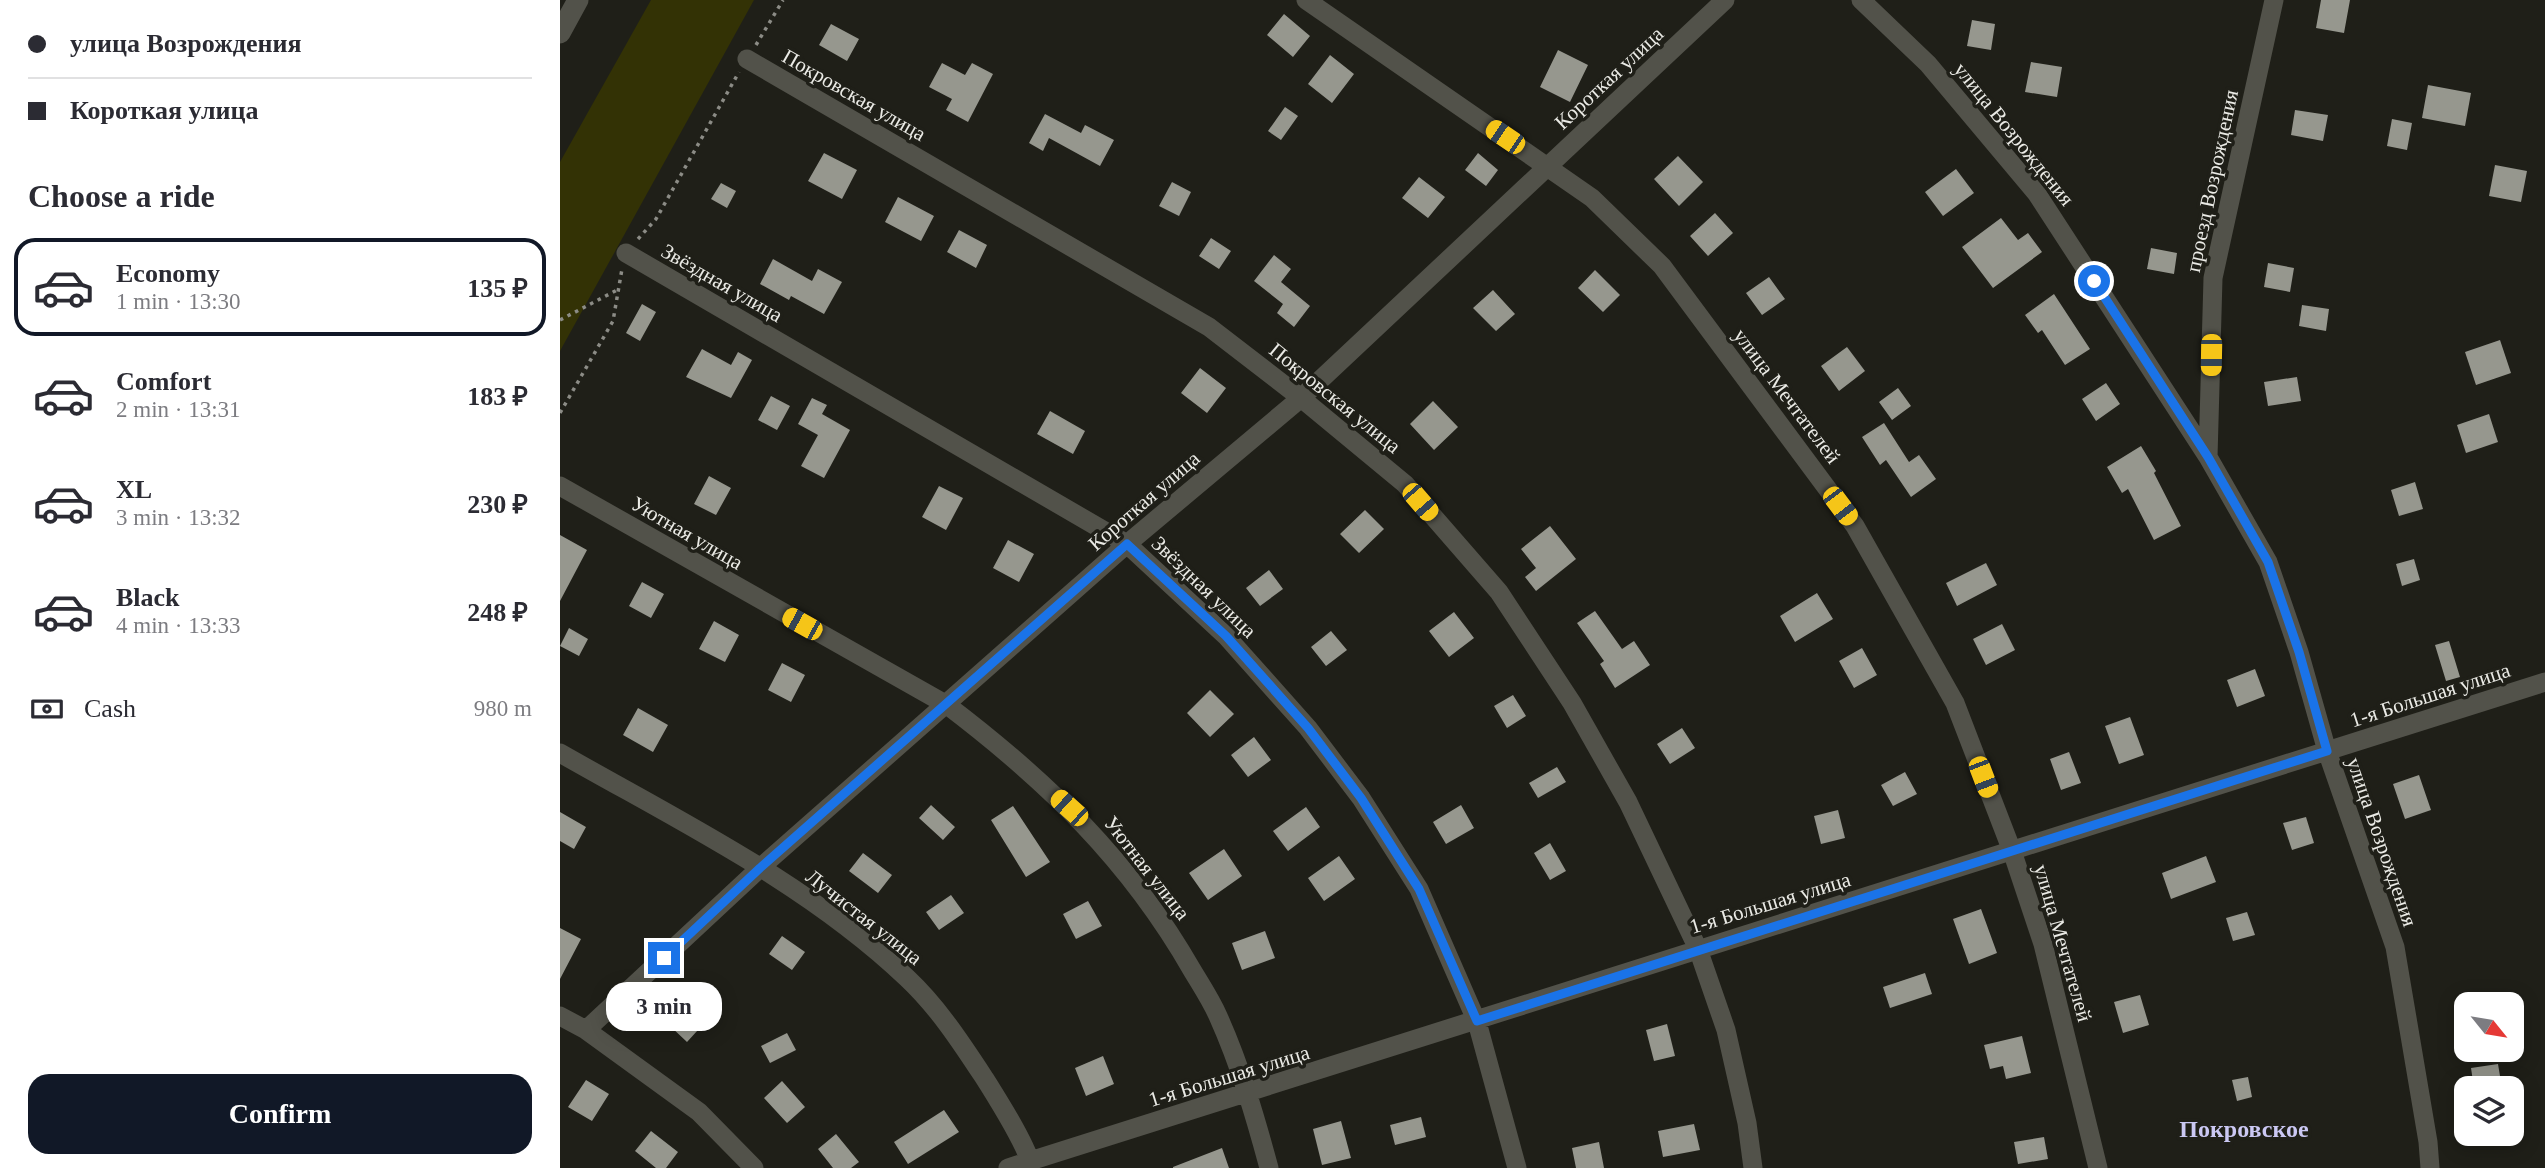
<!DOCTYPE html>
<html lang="en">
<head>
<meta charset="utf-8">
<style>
	:root { --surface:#fff; --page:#f7f7f7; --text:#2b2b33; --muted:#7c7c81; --line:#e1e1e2; --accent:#111827 }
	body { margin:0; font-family:Georgia,serif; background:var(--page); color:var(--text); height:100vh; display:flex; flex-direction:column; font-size:26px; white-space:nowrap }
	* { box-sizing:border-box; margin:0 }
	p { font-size:23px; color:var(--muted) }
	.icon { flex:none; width:38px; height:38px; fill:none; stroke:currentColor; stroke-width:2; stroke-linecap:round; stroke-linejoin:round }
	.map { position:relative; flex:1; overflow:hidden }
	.details { display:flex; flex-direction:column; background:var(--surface); width:560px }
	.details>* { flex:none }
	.hud { display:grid; align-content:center; height:154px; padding:0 28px; background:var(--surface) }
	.needle { width:46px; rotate:120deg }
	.tools { position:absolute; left:1894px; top:992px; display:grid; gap:14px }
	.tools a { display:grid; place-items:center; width:70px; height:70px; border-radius:14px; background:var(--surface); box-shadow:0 4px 18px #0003; font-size:35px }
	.end { position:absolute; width:32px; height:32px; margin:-16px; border:9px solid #1a73e8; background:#fff; box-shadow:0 0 0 4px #fff }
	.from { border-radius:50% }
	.bubble { position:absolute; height:49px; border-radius:21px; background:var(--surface); box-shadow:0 4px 18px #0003; font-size:23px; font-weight:700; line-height:49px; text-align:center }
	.car { position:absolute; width:21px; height:42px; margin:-21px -10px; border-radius:9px; box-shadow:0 0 5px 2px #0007; background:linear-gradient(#f5c518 24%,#345 0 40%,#f5c518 0 76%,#345 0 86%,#f5c518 0) }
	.hud b { display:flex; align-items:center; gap:24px; height:66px; font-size:26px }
	.hud b+b { border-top:2px solid var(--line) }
	.hud i { width:18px; height:18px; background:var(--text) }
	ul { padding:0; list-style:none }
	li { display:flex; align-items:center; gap:21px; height:98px; margin:0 14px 10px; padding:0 14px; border:4px solid transparent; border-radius:21px }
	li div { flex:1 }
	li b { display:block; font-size:26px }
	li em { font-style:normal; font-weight:700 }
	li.selected { border-color:var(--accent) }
	li>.icon { width:63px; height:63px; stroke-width:1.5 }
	h2 { padding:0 28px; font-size:32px; line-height:84px }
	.pay { display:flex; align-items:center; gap:18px; height:77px; padding:0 28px; font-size:26px }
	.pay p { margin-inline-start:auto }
	.button { display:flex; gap:14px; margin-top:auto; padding:14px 28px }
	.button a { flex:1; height:80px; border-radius:21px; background:var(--accent); color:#fff; font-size:28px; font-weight:700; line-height:80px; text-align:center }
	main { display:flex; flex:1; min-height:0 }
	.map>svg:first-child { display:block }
	.green { fill:#333205 }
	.building { fill:#96978e }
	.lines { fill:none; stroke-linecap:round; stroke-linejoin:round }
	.path { stroke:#8c8c86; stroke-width:3.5; stroke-dasharray:3.5 5; stroke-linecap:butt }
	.street { stroke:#52524a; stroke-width:19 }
	.secondary { stroke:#52524a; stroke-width:21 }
	.route { stroke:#1a73e8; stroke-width:9 }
	.labels { text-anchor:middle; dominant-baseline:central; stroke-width:7; stroke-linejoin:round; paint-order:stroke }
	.street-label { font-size:21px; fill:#eaeae5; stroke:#1f1f18 }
	.quarter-label { font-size:24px; font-weight:bold; fill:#cbc8f3; stroke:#1f1f18 }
</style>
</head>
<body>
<main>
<section class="details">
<div class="hud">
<b><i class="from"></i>улица Возрождения</b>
<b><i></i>Короткая улица</b>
</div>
<h2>Choose a ride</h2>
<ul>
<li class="selected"><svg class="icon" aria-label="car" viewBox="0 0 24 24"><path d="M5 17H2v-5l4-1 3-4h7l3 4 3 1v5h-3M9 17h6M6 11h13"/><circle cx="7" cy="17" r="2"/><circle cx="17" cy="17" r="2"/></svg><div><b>Economy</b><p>1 min · 13:30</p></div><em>135 ₽</em></li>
<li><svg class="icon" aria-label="car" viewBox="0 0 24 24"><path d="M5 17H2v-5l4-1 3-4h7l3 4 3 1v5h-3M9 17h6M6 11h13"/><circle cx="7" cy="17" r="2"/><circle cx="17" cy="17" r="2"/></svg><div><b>Comfort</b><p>2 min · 13:31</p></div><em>183 ₽</em></li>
<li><svg class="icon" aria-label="car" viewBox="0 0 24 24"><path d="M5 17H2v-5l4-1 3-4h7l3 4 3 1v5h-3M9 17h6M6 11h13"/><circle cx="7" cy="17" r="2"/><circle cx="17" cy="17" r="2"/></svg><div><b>XL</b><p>3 min · 13:32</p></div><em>230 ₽</em></li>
<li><svg class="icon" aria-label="car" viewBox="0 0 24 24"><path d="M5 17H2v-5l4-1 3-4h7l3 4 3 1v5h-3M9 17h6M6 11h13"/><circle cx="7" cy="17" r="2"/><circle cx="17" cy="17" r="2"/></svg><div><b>Black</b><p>4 min · 13:33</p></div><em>248 ₽</em></li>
</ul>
<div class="pay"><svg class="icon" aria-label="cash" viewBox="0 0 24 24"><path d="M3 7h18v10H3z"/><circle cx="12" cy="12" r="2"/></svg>Cash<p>980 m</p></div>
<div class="button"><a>Confirm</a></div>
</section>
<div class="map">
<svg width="1985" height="1168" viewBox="0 0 1985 1168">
	<rect width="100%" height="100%" fill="#1f1f18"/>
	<path class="green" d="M91,0H194L0,351V162Z"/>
	<path class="building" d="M1761,0H1790L1784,33L1756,28Z
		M724,14L750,36L733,57L707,35Z
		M1412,20L1435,24L1431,50L1407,46Z
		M271,24L299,39L287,61L259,45Z
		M998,50L1028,65L1010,102L980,87Z
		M770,55L794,74L772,103L748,84Z
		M1471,62L1502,67L1497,97L1465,92Z
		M382,63L405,75L412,63L433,74L408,122L386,110L392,99L369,87Z
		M1868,85L1911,93L1905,126L1862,118Z
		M725,107L738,116L721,140L708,131Z
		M1735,110L1768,115L1763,141L1731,135Z
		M485,114L521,133L525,125L554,140L540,166L489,138L483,151L469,143Z
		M1832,119L1852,123L1847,150L1827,146Z
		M264,153L297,170L282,199L248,181Z
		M918,153L938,170L926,186L905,170Z
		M1118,156L1143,182L1119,206L1094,179Z
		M1935,165L1967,171L1961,202L1929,196Z
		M1396,169L1414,193L1383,216L1365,192Z
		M859,177L885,197L868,218L842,198Z
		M612,182L631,192L619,216L599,206Z
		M161,183L176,191L167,208L151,199Z
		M338,197L374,216L361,241L325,222Z
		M1155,213L1173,233L1148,256L1130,236Z
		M1441,218L1458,240L1468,233L1482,252L1433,288L1402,247Z
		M399,230L427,245L416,268L387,252Z
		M651,238L671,251L659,269L639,256Z
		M1591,248L1617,253L1614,274L1587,269Z
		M714,255L731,269L721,282L750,306L734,327L717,313L723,304L694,281Z
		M213,259L252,281L258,269L282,282L264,314L231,296L229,300L200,284Z
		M1708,263L1734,268L1730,292L1704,287Z
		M1035,270L1060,295L1043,312L1018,288Z
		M1209,277L1225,299L1202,315L1186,293Z
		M933,290L955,314L936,331L913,308Z
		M1494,294L1530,349L1505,365L1482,330L1478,333L1465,315Z
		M82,304L96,312L80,341L66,333Z
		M1742,305L1769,309L1766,331L1739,326Z
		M1940,340L1951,373L1916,385L1905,352Z
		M1287,347L1305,371L1279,391L1261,366Z
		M142,349L171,365L178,352L192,360L171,398L126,377Z
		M640,368L666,388L647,413L621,393Z
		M1737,377L1741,401L1708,406L1704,382Z
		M1546,383L1560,404L1536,421L1522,399Z
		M1338,388L1351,406L1332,420L1319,402Z
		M211,396L230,406L217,430L198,420Z
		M252,398L267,405L262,414L290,430L264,478L241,466L258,435L238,424Z
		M873,401L898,427L874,450L850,424Z
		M490,411L525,431L513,454L477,434Z
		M1929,414L1938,442L1906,453L1897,425Z
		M1324,423L1349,462L1359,455L1376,479L1351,497L1326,460L1320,465L1302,437Z
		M1581,446L1596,471L1594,473L1621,526L1594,540L1568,489L1562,493L1547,467Z
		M149,476L171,488L156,515L134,504Z
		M1855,482L1863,509L1839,516L1831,490Z
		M379,486L403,498L386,530L362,517Z
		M805,510L824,529L799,553L780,534Z
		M990,526L1016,559L976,591L965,577L976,568L961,549Z
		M0,535L27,550L0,601Z
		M448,540L474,554L459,582L433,568Z
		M1854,559L1860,580L1842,586L1836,564Z
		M1426,563L1437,585L1397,606L1386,583Z
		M709,570L723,589L700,606L686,588Z
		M82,582L104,594L91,618L69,606Z
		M1257,593L1273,619L1235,642L1220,616Z
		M1035,611L1062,649L1074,641L1090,665L1055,688L1040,664L1044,661L1017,623Z
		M894,612L914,638L889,657L869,631Z
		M154,621L179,635L165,662L139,649Z
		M1442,624L1455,650L1426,665L1413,639Z
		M9,628L28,639L19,656L0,646Z
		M771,631L787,650L766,666L751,647Z
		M1889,641L1900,677L1886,681L1875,645Z
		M1302,648L1317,675L1294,688L1279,661Z
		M222,663L245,675L231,702L208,690Z
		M1695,669L1705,696L1677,707L1667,680Z
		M650,690L674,714L650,737L627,713Z
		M953,695L966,716L947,728L934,706Z
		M78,708L108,725L93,752L63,735Z
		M1570,717L1584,755L1559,764L1545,726Z
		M1122,728L1135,748L1110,764L1097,744Z
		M694,737L711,760L688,777L671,755Z
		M1509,752L1521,783L1501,790L1490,759Z
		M997,767L1006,782L978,798L969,783Z
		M1345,772L1357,794L1333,806L1321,785Z
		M1859,775L1871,810L1845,819L1833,784Z
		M371,805L395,827L383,840L359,818Z
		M901,805L914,828L886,844L873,822Z
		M453,806L490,862L466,877L431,820Z
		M746,807L760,827L728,851L713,831Z
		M1278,810L1285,838L1261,844L1254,816Z
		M0,812L26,827L14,849L0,841Z
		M1746,817L1754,843L1732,850L1723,823Z
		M990,843L1006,871L990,880L974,853Z
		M664,849L682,876L648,900L629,873Z
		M303,853L332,875L318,893L289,871Z
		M779,856L795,879L764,901L748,878Z
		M1646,856L1656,882L1611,899L1602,873Z
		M391,895L404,913L379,930L366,912Z
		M528,901L542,926L516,939L503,914Z
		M1421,909L1437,953L1409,964L1393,919Z
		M1687,912L1695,935L1673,941L1666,918Z
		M0,928L21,939L0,979Z
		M705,931L715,958L682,970L672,943Z
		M222,936L245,952L232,970L209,954Z
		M1365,973L1372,994L1330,1008L1323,987Z
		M1580,995L1589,1025L1563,1033L1554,1002Z
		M130,1003L148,1019L127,1042L109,1025Z
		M1107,1024L1115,1056L1094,1061L1086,1030Z
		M227,1033L236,1050L210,1063L201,1046Z
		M1462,1036L1471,1073L1446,1079L1443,1066L1430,1069L1424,1045Z
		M543,1056L554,1084L526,1096L515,1068Z
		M1938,1064L1942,1088H1914L1911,1068Z
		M1688,1077L1692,1097L1677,1101L1672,1080Z
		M26,1080L49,1094L32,1121L8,1107Z
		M222,1081L245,1107L227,1123L204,1098Z
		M384,1110L399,1132L348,1164L334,1142Z
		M861,1117L866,1137L835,1145L830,1125Z
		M781,1121L791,1158L762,1165L753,1129Z
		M1134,1124L1140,1150L1103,1157L1098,1131Z
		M91,1131L118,1152L106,1168H96L75,1151Z
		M276,1134L299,1162L291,1168H273L258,1149Z
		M1484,1137L1488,1159L1458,1164L1454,1142Z
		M1039,1142L1044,1168H1016L1012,1148Z
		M662,1148L669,1168H613V1167Z"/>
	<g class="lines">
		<path class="path" d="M196,45L223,0
			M78,239L96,219L179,72
			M0,320L59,289
			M0,413L53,321L62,269"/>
		<path class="street" d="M746,0L1032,198L1102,266L1295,526L1395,703L1452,851L1483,944L1538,1168
			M1301,0L1368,64L1477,194L1648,457L1708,562L1739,652L1767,751L1835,947L1868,1142L1870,1168
			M187,59L649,327L741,398L845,484L939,592L1012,703L1068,802L1138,949L1166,1030L1187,1123L1193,1168
			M66,253L567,544L666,636L748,728L801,798L859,889L917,1022L957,1168
			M1648,457L1653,278L1714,0
			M0,486L387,705C487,781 569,860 632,970C641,985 651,1000 658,1016C680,1065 695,1116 709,1168
			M0,753C119,821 247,883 347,978C378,1007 402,1044 425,1079C438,1100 467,1145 472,1168
			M0,1016L26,1030L139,1112L194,1168
			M26,1030L200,868L567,544L741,398L1165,0
			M448,1168L1985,682"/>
		<path class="secondary" d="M0,33L18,0"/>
	</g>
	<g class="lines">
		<path class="route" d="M104,958L200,868L567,544L666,636L748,728L801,798L859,889L917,1021L1767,751L1739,652L1708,562L1648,457L1534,281"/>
	</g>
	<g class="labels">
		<g class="street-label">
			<text transform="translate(1049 78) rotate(-43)">Короткая улица</text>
			<text transform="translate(294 95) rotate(30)">Покровская улица</text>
			<text transform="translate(1454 134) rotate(51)">улица Возрождения</text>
			<text transform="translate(1652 181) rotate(-78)">проезд Возрождения</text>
			<text transform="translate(162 283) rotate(30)">Звёздная улица</text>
			<text transform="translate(1227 396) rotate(53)">улица Мечтателей</text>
			<text transform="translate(775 398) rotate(39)">Покровская улица</text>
			<text transform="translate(584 501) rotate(-41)">Короткая улица</text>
			<text transform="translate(127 533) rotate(30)">Уютная улица</text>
			<text transform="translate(644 587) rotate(44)">Звёздная улица</text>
			<text transform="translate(1870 695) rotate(-18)">1-я Большая улица</text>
			<text transform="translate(1822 842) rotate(71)">улица Возрождения</text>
			<text transform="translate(587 868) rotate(52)">Уютная улица</text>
			<text transform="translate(1210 903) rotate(-17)">1-я Большая улица</text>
			<text transform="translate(304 917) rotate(38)">Лучистая улица</text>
			<text transform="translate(1503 943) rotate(74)">улица Мечтателей</text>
			<text transform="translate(669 1076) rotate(-17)">1-я Большая улица</text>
		</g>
		<g class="quarter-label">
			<text x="1684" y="1129">Покровское</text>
		</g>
	</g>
</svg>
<div class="tools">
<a><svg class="needle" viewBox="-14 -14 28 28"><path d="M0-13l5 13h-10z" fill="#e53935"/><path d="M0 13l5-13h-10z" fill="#7c7c81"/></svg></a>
<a><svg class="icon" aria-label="layers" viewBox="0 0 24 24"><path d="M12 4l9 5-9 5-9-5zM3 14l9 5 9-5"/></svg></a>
</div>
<i class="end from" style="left:1534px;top:281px"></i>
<i class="end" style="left:104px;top:958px"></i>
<div class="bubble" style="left:46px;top:982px;width:116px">3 min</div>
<i class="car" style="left:945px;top:137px;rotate:304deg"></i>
<i class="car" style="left:1651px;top:355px;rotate:181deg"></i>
<i class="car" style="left:860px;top:502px;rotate:139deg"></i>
<i class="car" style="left:1280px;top:506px;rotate:143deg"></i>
<i class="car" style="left:242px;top:624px;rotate:299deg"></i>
<i class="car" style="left:1423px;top:777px;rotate:159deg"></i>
<i class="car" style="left:509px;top:808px;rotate:312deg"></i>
</div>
</main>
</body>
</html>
